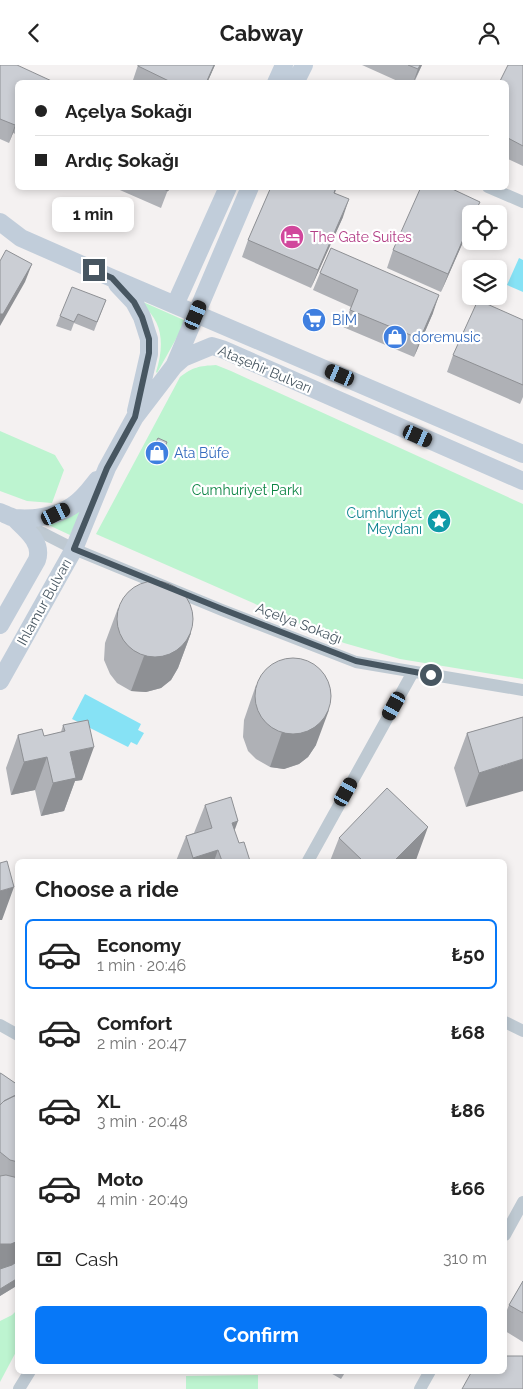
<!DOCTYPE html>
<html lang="en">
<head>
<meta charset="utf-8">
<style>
	:root { --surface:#fff; --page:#f2f2f2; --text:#222; --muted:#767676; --line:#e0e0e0; --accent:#0778f8 }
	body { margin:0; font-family:Raleway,sans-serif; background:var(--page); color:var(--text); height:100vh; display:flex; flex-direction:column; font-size:19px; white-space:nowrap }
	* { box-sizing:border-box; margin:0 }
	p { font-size:16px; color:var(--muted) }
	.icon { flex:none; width:28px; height:28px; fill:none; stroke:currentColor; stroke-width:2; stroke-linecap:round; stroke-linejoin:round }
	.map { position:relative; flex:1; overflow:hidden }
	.side { position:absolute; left:15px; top:794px; width:492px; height:515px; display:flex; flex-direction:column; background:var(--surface); border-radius:8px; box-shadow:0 2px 8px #0003 }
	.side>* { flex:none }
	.top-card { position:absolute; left:15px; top:15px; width:494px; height:110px; border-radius:8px; box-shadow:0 2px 8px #0003; display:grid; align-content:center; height:110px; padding:0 20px; background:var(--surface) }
	.fabs { position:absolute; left:462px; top:140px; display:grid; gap:10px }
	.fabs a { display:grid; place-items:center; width:45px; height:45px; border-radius:8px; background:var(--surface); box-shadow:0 2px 8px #0003; font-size:25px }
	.end { position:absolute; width:22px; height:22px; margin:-11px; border:6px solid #475661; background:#fff; box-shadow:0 0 0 2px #fff }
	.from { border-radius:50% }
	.bubble { position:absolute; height:35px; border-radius:8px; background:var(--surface); box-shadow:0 2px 8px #0003; font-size:16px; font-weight:700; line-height:35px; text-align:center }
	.car { position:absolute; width:15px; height:30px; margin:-15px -8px; border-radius:6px; box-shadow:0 0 4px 1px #0007; background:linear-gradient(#222 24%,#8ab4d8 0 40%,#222 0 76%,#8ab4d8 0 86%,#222 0) }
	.top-card b { display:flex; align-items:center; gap:18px; height:48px; font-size:19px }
	.top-card b+b { border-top:1px solid var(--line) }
	.top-card i { width:12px; height:12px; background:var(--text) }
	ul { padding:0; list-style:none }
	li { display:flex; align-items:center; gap:15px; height:70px; margin:0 10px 8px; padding:0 10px; border:2px solid transparent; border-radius:8px }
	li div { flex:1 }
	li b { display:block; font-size:19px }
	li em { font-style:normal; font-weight:700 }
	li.selected { border-color:var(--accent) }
	li>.icon { width:45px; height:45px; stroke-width:1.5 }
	h2 { padding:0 20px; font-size:22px; line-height:60px }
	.pay { display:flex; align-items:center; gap:12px; height:55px; padding:0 20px; font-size:19px }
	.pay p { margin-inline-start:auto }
	.button { display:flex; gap:10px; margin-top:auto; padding:10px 20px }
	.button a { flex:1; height:58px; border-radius:8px; background:var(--accent); color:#fff; font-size:20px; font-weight:700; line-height:58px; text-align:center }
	header { display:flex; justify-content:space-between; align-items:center; height:65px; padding:0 20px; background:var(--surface); font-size:22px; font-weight:700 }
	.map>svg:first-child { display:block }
	.green { fill:#bdf4d0 }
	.water { fill:#86e2f5 }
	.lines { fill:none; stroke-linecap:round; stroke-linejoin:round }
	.street { stroke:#bec9d2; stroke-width:12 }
	.secondary { stroke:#c1cdda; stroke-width:18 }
	.wall { fill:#afb1b6 }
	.shaded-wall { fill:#8e9094 }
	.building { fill:#cbced4; stroke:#8e9094 }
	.route { stroke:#475661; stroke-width:6 }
	.labels { text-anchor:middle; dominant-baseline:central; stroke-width:4.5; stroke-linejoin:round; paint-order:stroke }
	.hotel-label { font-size:14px; fill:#b23c85; stroke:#fff; text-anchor:start }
	.shop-label { font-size:14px; fill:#366cbe; stroke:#fff; text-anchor:start }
	.street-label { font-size:14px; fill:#475661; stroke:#fff }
	.park-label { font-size:14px; fill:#0e8646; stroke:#fff }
	.culture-label { font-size:14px; fill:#0d838f; stroke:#fff; text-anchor:end }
</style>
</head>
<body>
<header><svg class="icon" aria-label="back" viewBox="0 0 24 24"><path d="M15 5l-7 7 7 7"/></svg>Cabway<svg class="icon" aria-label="person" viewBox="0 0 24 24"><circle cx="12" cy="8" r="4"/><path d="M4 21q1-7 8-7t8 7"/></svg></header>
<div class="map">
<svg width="523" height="1324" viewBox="0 0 523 1324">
	<rect width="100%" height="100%" fill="#f4f1f1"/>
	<path class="green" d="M143,237L186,256L157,308L156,307C164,282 164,257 142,240Z
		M216,300L231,306L523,439V614L400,594L344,578L96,469L180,312C193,302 199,301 216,300Z
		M0,366L55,390L64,405L52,438L27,436L0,426Z
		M87,438L70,470L42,457Z
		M17,1245V1285L0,1317V1256L12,1250Z
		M258,1310V1324H186V1311Z"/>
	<path class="water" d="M519,193L523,195V227L507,220Z
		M85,629L141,659L138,665L144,668L137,680L131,677L128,682L72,654Z"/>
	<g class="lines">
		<path class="street" d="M488,122L523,137
			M23,458L74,484L222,545L356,597L523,625
			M308,796L413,607
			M505,957L523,966
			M0,960L18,970
			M505,1170L523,1137
			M19,1324L30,1306
			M420,1324L430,1306"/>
		<path class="secondary" d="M276,18L284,0
			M295,18L304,0
			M0,157L21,173L112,213L523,389
			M117,219L134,237L142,252L149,274V289L136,346
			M175,240L228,122
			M175,299L250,122
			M0,447C5,449 10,452 15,453C33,455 57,451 72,441C83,434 90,424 97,415
			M0,560L37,495C43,477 25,464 14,453
			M0,616L74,484L107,403L135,352L174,301L183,293L212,281L222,284L523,416"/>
	</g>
	<path class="wall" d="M0,0L18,18V70L13,68L9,78L0,74Z
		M138,0H215L207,18H132Z
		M362,0H422L414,18H402Z
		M523,0V101L506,93V18Z
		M113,122H169L161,143Z
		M271,122H337L335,128L343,152L311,223L242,192L248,175Z
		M471,149V159L441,227L387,203L393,185Z
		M320,208L433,248L414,292L343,262L351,242L313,225Z
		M106,235L94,266L74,258L71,266L56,261L60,251Z
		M523,255V332L520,339L447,307L453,290Z
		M167,377L158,398L149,393L150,388Z
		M118,543L191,568L178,603L171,615L161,623L146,627L131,626L117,618L110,609L104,595L105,578Z
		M256,620L316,680L308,692L299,699L284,704L270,702L256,694L248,686L243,672L244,655Z
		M523,652L466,742L454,703L467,668Z
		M63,660L82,715L75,716L64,746L41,751L35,725L11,730L6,703L18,670L44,671L61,667Z
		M205,740L239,778L250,796H176L186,771L194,768Z
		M339,773L416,795L414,796H330Z
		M0,1008L18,1020V1220L0,1231Z
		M523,1216V1277L505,1266V1250L509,1240Z
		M327,1306H346L341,1314Z"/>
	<path class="shaded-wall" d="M214,0H215L207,18H206Z
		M420,0H422L413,18L418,4Z
		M18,55L13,68L9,78L15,60Z
		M349,134L343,152L311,223L318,205Z
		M471,156V159L441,227L448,209Z
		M32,199L25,217L0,261V249Z
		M439,230L433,248L414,292L420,274Z
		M191,568L178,603L171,615L161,623L146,627L131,626L144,591Z
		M329,645L316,680L308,692L299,699L284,704L270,702L282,667Z
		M94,682L82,715L75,716L64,746L41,751L53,718L70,687Z
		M47,692L35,725L11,730L24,697Z
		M523,694V726L466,742L479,708Z
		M238,756L226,789L232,758Z
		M428,762L416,795L414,796H394Z
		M218,785L214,796H191L193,793Z
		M14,822L2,855H0V826Z
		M18,1176V1202L0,1213V1179Z
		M18,1213V1220L0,1231V1224Z"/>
	<path class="building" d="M0,0H17L56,18H18V55L15,60L0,54Z
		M138,0H214L206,18H173L138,1Z
		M408,0H420L418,4Z
		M508,0H523V81L506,72V18H499Z
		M160,122H169L168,126Z
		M271,122H336L334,128L349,134L318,205L248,175Z
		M421,122H448L480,137L474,149H471V156L448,209L393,185Z
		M331,183L439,230L420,274L350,245L358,225L320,208Z
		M6,185L32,199L3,249H0V196Z
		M72,222L106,235L97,257L78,249L74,257L60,251Z
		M478,235L523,255V320L453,290Z
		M158,373L167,377L160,393L150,388Z
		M117 554a38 38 0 1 1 76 0a38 38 0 1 1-76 0Z
		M255 631a38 38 0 1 1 76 0a38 38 0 1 1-76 0Z
		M523,652V694L479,708L467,668Z
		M88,655L94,682L70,687L76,713L53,718L47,692L24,697L18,670L42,664L44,671L65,666L63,660Z
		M387,723L428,762L394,796H363L339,773Z
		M231,732L238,756L232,758L239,778L244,777L250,796H222L218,785L193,793L186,771L212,763L205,740Z
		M7,796L14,822L0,826V798Z
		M0,1008L2,1009L18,1020V1030L14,1031L4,1036L0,1040Z
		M18,1030V1097L10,1095L0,1087V1040L4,1036L14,1031Z
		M6,1110L18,1113V1176L11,1179H0V1111Z
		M18,1196V1213L0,1224V1204L12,1200Z
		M523,1216V1248L509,1240Z
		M505,1291H523V1324H462L472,1306H505Z"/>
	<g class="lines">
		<path class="route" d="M94,205L112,213L134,237L142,252L149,274V288L135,352L107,403L74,484L222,544L356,596L431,610"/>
	</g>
	<defs>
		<g id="hotel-disc" transform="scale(1.25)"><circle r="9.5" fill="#d1479c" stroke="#fff"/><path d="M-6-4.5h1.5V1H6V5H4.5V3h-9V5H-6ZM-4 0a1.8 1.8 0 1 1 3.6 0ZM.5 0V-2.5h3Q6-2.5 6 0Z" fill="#fff"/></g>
		<g id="supermarket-disc" transform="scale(1.25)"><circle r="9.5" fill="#3f7fe0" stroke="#fff"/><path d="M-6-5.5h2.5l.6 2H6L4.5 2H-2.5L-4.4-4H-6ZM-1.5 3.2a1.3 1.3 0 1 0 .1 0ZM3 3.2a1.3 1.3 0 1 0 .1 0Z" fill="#fff"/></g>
		<g id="shop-disc" transform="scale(1.25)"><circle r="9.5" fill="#3f7fe0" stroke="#fff"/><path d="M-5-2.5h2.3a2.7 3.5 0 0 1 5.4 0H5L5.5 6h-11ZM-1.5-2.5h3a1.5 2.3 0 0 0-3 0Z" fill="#fff"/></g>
		<g id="sight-disc" transform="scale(1.25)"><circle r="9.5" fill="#0f9aa8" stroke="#fff"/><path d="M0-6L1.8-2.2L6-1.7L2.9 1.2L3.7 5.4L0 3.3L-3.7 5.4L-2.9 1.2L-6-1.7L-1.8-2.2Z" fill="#fff"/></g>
	</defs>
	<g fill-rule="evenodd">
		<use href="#hotel-disc" x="292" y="172"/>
		<use href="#supermarket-disc" x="314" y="255"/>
		<use href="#shop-disc" x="395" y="272"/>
		<use href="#shop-disc" x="157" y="388"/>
		<use href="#sight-disc" x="439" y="456"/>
	</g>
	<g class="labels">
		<g class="hotel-label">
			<text x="310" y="172">The Gate Suites</text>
		</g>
		<g class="shop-label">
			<text x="332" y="255">BİM</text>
			<text x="412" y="272">doremusic</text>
			<text x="174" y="388">Ata Büfe</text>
		</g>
		<g class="street-label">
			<text transform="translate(265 304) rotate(23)">Ataşehir Bulvarı</text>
			<text transform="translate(44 537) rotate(-61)">Ihlamur Bulvarı</text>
			<text transform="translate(299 558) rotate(21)">Açelya Sokağı</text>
		</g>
		<g class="park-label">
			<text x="247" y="425">Cumhuriyet Parkı</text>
		</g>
		<g class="culture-label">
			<text x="422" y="448">Cumhuriyet<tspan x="422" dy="16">Meydanı</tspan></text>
		</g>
	</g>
</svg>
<div class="fabs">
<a><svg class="icon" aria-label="locate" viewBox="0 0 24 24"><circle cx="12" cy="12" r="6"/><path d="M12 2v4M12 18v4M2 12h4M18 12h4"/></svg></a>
<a><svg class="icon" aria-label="layers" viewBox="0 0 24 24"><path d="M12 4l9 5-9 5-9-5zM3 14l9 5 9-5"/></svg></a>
</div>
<i class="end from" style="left:431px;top:610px"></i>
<i class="end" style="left:94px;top:205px"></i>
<div class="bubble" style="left:52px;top:132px;width:82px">1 min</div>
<i class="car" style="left:196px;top:250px;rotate:23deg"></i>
<i class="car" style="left:340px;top:310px;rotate:293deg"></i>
<i class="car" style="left:418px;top:371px;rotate:114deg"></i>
<i class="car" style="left:56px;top:449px;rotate:64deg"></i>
<i class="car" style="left:394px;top:641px;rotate:209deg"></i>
<i class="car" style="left:346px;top:727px;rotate:29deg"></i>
<div class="top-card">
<b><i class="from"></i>Açelya Sokağı</b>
<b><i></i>Ardıç Sokağı</b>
</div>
<section class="side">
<h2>Choose a ride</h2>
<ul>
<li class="selected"><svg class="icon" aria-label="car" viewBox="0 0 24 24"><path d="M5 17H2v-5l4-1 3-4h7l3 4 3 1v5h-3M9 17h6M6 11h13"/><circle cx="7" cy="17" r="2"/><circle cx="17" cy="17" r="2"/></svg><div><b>Economy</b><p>1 min · 20:46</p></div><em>₺50</em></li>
<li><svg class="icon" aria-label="car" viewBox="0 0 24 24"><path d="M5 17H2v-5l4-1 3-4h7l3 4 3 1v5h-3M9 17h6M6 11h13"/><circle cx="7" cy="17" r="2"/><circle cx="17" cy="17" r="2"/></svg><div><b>Comfort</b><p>2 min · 20:47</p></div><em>₺68</em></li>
<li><svg class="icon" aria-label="car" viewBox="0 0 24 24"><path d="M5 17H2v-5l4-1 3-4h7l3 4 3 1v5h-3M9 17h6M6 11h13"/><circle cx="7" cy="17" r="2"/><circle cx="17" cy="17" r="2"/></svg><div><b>XL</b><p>3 min · 20:48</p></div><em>₺86</em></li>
<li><svg class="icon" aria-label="car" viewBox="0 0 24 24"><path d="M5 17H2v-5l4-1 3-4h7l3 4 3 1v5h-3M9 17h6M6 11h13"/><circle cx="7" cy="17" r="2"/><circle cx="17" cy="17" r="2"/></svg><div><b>Moto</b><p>4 min · 20:49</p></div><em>₺66</em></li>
</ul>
<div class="pay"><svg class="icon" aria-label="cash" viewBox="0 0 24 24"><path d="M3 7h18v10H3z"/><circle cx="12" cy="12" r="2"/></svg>Cash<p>310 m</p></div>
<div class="button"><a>Confirm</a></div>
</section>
</div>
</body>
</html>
